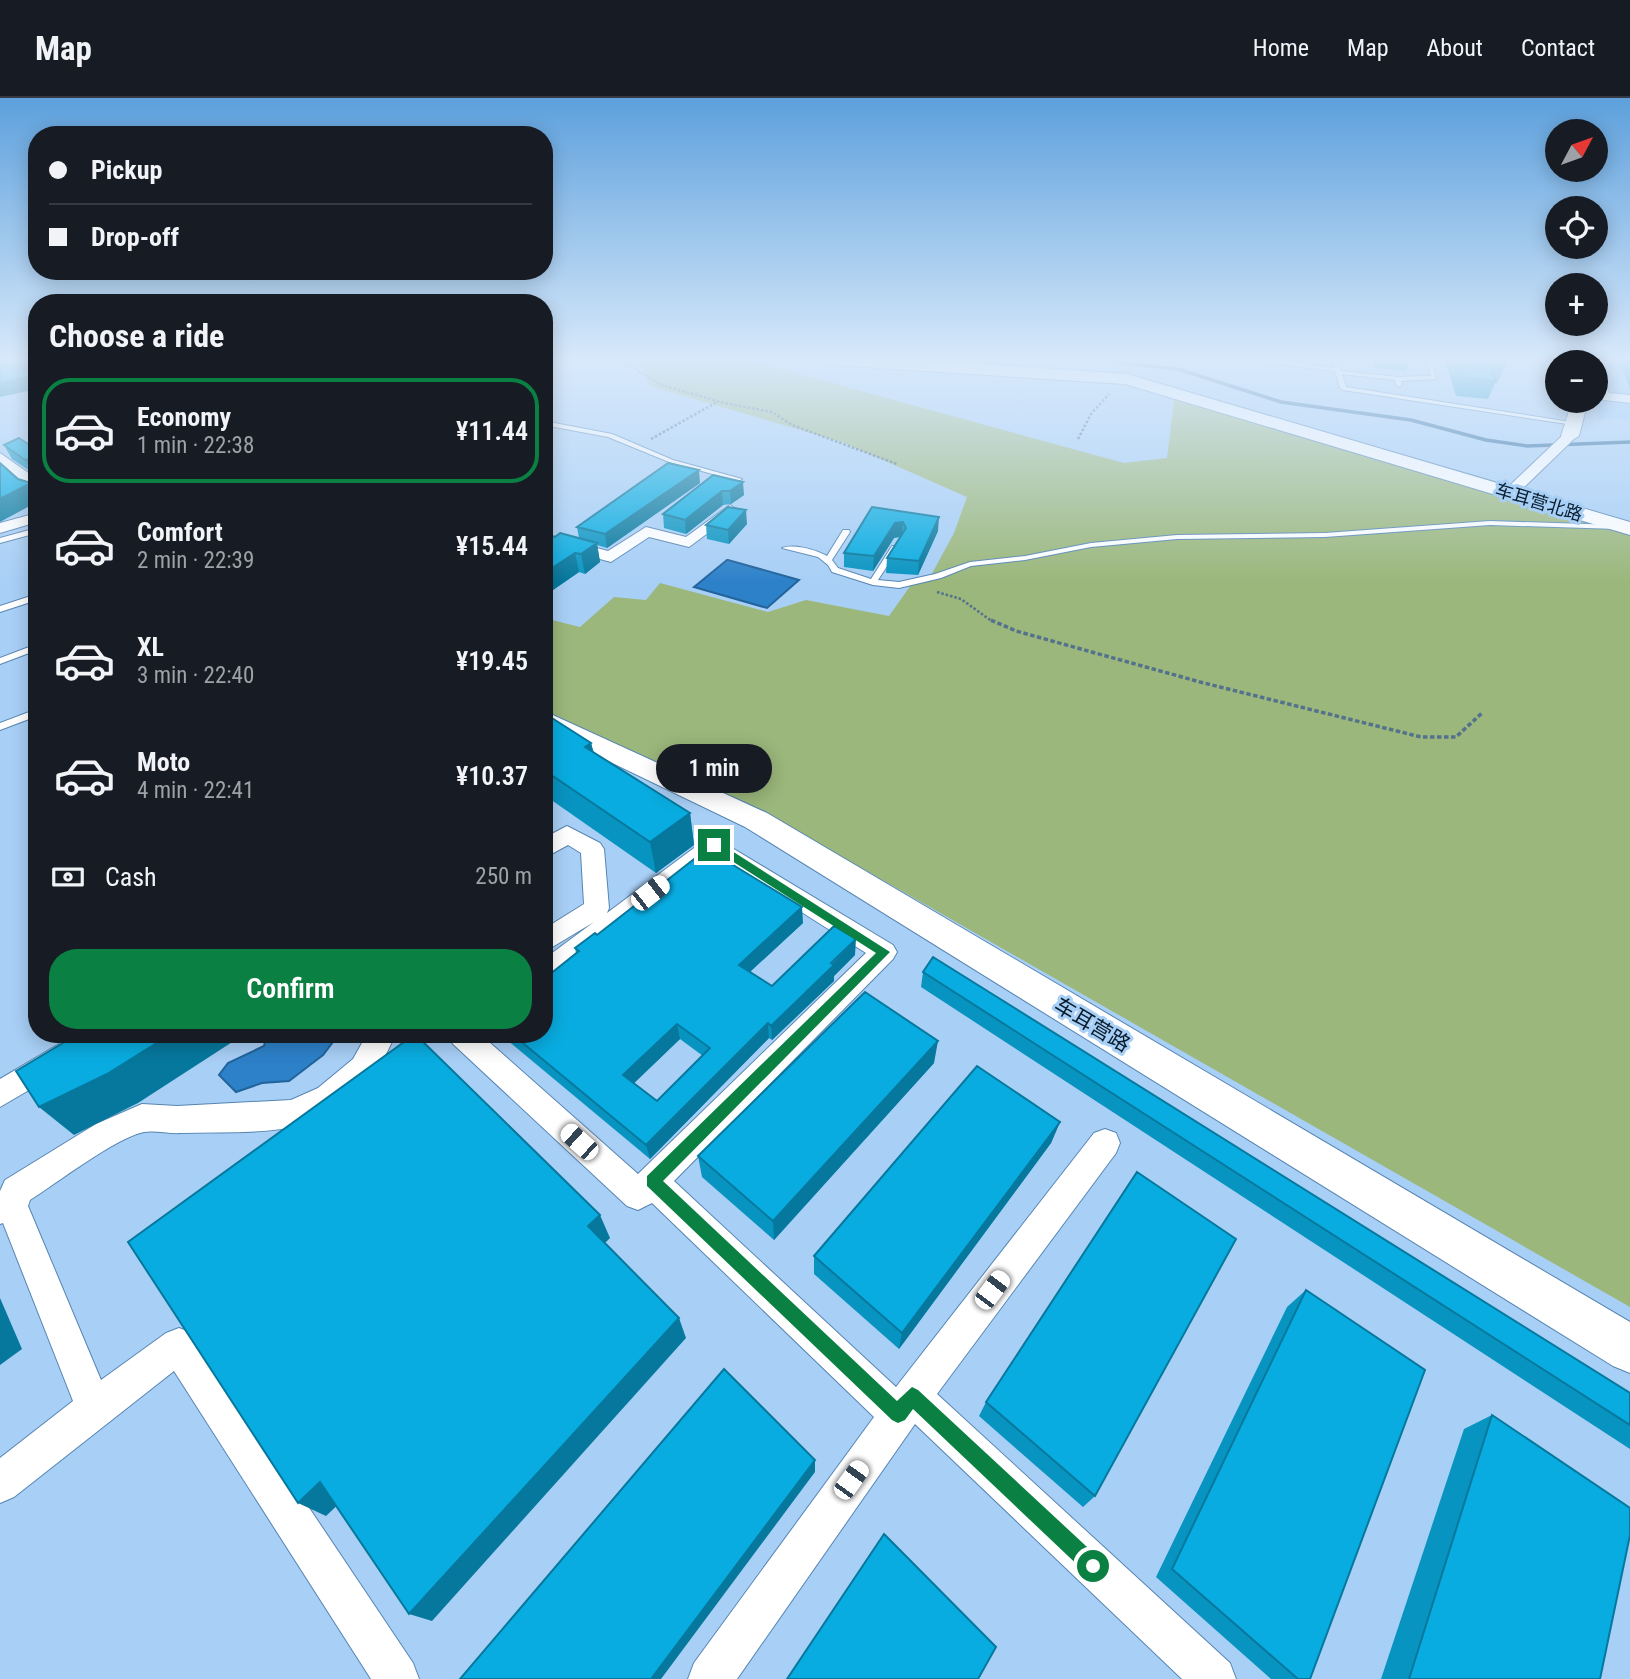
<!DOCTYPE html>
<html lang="en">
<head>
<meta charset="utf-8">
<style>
	:root { --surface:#171b24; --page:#242831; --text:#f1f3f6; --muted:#9ea1a6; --line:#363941; --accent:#0b8043 }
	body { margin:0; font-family:"Roboto Condensed","Noto Sans SC",sans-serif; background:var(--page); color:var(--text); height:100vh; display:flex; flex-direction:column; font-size:26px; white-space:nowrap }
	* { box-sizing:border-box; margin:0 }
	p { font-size:23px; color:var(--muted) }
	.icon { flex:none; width:38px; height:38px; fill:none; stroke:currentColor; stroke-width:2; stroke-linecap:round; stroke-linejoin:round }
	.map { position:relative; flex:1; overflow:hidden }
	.details { position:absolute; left:28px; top:196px; width:525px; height:749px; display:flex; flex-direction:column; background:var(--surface); border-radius:28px; box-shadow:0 4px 18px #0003 }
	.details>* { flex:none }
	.banner { position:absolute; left:28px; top:28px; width:525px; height:154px; border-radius:28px; box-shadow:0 4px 18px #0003; display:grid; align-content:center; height:154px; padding:0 21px; background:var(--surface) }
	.needle { width:46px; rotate:49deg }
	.tools { position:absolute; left:1545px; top:21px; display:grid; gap:14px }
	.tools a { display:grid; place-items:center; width:63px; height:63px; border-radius:50%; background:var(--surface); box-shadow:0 4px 18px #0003; font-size:35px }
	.end { position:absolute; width:32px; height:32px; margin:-16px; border:9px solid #0b8043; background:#fff; box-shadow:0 0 0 4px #fff }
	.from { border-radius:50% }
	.bubble { position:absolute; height:49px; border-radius:24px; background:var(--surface); box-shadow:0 4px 18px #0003; font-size:23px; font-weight:600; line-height:49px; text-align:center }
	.car { position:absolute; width:21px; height:42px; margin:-21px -10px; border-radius:9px; box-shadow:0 0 5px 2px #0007; background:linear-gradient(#fff 24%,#345 0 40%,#fff 0 76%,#345 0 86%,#fff 0) }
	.banner b { display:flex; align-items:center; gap:24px; height:66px; font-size:26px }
	.banner b+b { border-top:2px solid var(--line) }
	.banner i { width:18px; height:18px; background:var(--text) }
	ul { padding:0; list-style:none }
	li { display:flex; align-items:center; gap:21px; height:105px; margin:0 14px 10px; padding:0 7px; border:4px solid transparent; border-radius:28px }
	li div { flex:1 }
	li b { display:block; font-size:26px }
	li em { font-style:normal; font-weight:600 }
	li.on { border-color:var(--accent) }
	li>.icon { width:63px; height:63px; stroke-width:1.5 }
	h2 { padding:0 21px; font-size:32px; line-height:84px }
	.pay { display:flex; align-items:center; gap:18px; height:77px; padding:0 21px; font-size:26px }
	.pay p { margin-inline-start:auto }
	.button { display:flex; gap:14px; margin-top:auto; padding:14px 21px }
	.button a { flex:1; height:80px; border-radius:28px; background:var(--accent); color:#fff; font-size:28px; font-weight:600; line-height:80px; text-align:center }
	header { display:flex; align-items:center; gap:42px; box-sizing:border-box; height:98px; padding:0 35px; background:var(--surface); border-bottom:2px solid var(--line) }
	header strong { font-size:33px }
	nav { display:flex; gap:38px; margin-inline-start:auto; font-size:24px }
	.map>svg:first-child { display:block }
	.built { fill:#8fc6fc }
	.green { fill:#9bb77b }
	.water { fill:#2d81c9; stroke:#22639a; stroke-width:2 }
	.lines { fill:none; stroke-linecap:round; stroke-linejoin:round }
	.stream { stroke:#22639a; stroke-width:3.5 }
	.lane-casing { stroke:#5685b2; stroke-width:2 }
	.street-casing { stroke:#5685b2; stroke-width:2 }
	.secondary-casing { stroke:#5685b2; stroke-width:2 }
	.path-far1 { stroke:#55728d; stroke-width:2.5; stroke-dasharray:2.5 2; stroke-linecap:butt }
	.path { stroke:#55728d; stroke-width:3.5; stroke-dasharray:4.5 2.5; stroke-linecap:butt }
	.lane { fill:#fff; fill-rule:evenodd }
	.street { fill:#fff; fill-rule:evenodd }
	.secondary { fill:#fff; fill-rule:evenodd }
	.wall { fill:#0894c1; fill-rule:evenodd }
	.shaded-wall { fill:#06789d }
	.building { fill:#09ace0; stroke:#06789d; stroke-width:2; fill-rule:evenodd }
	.route { fill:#0b8043 }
	.labels { text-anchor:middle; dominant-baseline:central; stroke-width:6; stroke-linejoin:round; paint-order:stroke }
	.far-street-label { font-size:18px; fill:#091d2e; stroke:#a8cff6 }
	.street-label { font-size:21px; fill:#091d2e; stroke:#a8cff6 }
</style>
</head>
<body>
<header>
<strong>Map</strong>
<nav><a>Home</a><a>Map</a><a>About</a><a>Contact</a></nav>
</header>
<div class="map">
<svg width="1630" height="1581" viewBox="0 0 1630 1581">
	<rect width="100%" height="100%" fill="#a8cff6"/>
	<path class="built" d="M1584,262H1630V321H1598L1596,264Z"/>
	<path class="green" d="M639,262H735L763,266L1124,365L1167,360L1175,296L1630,435V1209L767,716L544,612V520L580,529L614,499L646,502L660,485L768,514L806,502L889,518L911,487L928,483L954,435L967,399L842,344L650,288Z"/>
	<path class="water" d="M727,462H728L799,482L767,510L694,489Z
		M267,936H339L323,957L289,983L262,985L236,994L219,977L228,965L264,948Z"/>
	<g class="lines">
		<path class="stream" d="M1098,262L1178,271L1281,304L1411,322L1486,342L1527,348L1630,344"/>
		<g class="lane-casing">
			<path id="lane" d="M1246,262H1268L1335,270L1334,262H1340L1341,273L1398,279L1431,278L1426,262H1432L1436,281L1401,283L1402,287L1399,289L1396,287L1395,282L1342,276L1346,289L1577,325L1574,327L1343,292L1340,290L1335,273Z
				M544,323L612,336L673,362L742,381L738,383L669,364L608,339L544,327Z
				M1490,423L1618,427L1622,429L1618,431L1490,427L1325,439L1177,441L1091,449L1025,462L971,468L941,480L899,490L873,487L832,474L828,467L818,459L782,450C794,446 814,451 827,458L843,432H849L850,434L832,462L838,470L871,481L892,448H895L899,450L878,482L899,484L935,476L970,464L1025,458L1091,445L1177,437L1325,435Z
				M37,430V435L0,445V440Z
				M37,496V502L0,514V508Z
				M37,546V552L0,566V560Z
				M37,611V618L0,632V625Z"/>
		</g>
		<g class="street-casing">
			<path id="street" d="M1596,270L1602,273L1609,295L1630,297V305L1596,301Z
				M1565,335L1577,338L1515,398H1505V392Z
				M730,407L738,412L735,415L689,449L649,439L611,464L544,446V436L608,453L646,429L686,439Z
				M37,415V424L0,435V425Z
				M567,728L600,745L604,751L609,810L607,815L706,741L714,739L893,847L897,854L893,861L674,1083L896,1289L1094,1035L1105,1031L1116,1035L1120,1045L1116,1055L937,1296L1230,1565L1236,1581H1182L915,1326L737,1581H688L694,1565L874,1319L652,1105L638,1112L627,1108L453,946L449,938L480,936L638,1076L866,855L715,759L553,883L544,887V861L594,824L544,854V831L584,806L581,755L568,747L544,760V740Z
				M76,936H115L111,944L0,1009V981Z
				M367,936H395C379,980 341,1019 293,1029C258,1036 217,1034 181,1035C169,1036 155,1032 144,1034C115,1040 57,1085 30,1102L28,1108L101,1282L166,1235L179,1230L192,1235L413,1565L419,1581H371L174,1273L14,1399L0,1405V1360L73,1303L3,1125L0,1126V1093L5,1082L96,1026L142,1006L177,1008L291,1002L318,990L353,961Z"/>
		</g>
		<g class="secondary-casing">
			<path id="secondary" d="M826,262H926L1127,276L1630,424V437L1125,286L833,267Z
				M1557,262H1572L1573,264H1558Z
				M1568,303H1584L1586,310L1579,338L1570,343L1561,338L1570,310Z
				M0,355L37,381V397L30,395L0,370Z
				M544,613L767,715L1630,1224V1275L1613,1268L745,729L544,632Z"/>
		</g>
		<path class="path-far1" d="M623,262L659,286L724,305L772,314L792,327L897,366
			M651,341L719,303
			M1078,341L1091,316L1109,296
			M937,494L961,501L993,524"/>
		<path class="path" d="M991,522L1016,533L1200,584L1421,639H1456L1482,615"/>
		<use href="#lane" class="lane"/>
		<use href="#street" class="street"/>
		<use href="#secondary" class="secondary"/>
	</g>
	<path class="wall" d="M1373,262H1411L1406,273L1374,270Z
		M1445,262H1504L1506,266L1498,283H1496L1488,301L1456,298Z
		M1618,262H1630V290Z
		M4,347L37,352V374L33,375L12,361Z
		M713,377L744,397L731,406L723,407L686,436L664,430L663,416Z
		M700,385L607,450L597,447L600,464L585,476L579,474L553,492L544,490V436L555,439L579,440L577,429Z
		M872,409L938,433L918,477L886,475L887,460L901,439L894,440L873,473L844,469V455Z
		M747,426L729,446L707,441L706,427Z
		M544,615L591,645L594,655L690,715L694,747L656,775L547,699L544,701Z
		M803,825L750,874L772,888L855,857L834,878V883L772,942L769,940L650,1061L500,936H544L576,855L575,850L597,837ZM680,941L703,958L657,1003L634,985Z
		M923,874L1630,1295V1351L921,889Z
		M934,965L774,1142L702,1079L698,1058Z
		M1060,1024L1051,1045L899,1251L814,1176V1158Z
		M1306,1192L1310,1581H1271L1156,1479L1287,1209Z
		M986,1304L1095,1398L1083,1409L979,1318Z
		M1492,1317L1600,1581H1381L1464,1331Z"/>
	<path class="shaded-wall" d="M24,262H27L33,273L23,276L16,264Z
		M32,278L37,286V291L0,299V285Z
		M37,358V374L33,375L25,362Z
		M699,372L700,385L607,450L605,436Z
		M743,384L744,397L731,406L730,393Z
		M31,385L37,393V404L0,424V401Z
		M722,393L723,407L686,436L685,422Z
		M746,412L747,426L729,446L728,432Z
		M939,419L938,433L918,477L919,463Z
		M903,424L902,438L894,440L873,473L874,458L895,425Z
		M597,445L600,464L585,476L581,456Z
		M575,455L579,474L553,492L549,472Z
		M591,645L598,676L585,649Z
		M690,715L694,747L656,775L650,744Z
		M802,809L803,825L741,882L739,867Z
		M856,841L855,857L834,878V883L772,942L771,928Z
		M768,925L769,940L650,1061L646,1047Z
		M677,926L680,941L628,991L623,977Z
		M171,936H238L240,939L138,1005L74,1037L39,1009Z
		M938,943L934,965L774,1142L773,1123Z
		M1060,1024L1051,1045L899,1251L902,1235Z
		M600,1117L610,1140L598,1152L588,1128Z
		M0,1200L22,1251L0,1267Z
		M679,1220L686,1240L432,1523L409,1516Z
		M815,1362V1374L661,1581H651Z
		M320,1384L347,1398L326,1418L298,1405Z"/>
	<path class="building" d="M0,262H24L16,264L32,278L0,285Z
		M1458,262H1504L1506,266L1488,264L1496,284L1465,280Z
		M19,340L37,352V358L25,362L4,347Z
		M0,365L18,381L31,385L0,401Z
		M668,365L699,372L605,436L577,429Z
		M713,377L743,384L730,393H722L685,422L663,416Z
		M728,409L746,412L728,432L706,427Z
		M872,409L939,419L919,463L887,460L906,430L903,424L895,425L874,458L844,455Z
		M560,435L597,445L581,456L575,455L549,472L544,471V436L555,439Z
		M544,615L591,645L585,649L690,715L650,744L544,672Z
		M707,751L802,809L739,867L772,888L834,828L856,841L831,865L834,867L771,928L768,925L646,1047L512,936H544V881L579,853L575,850L595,835L597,837ZM677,926L710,950L657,1003L623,977Z
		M933,859L1630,1295V1327L923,874Z
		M865,894L938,943L773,1123L698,1058Z
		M78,936H171L107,976L39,1009L16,973Z
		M415,936L600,1117L588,1128L679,1220L409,1516L320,1384L298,1405L128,1144Z
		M977,968L1060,1024L902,1235L814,1158Z
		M1137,1074L1236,1141L1095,1398L986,1304Z
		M1306,1192L1425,1272L1310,1581H1298L1172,1471Z
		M724,1271L815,1362L651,1581H460Z
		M1492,1317L1630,1410V1437L1600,1581H1409Z
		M884,1436L996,1549L978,1581H787Z"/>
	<linearGradient id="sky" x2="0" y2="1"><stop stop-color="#5da0dc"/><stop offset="0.54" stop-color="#d8e9fb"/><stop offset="1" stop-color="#d8e9fb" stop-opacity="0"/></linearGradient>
	<rect width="1630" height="484" fill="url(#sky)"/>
	<path class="route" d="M710,744H718L890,854L663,1083L897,1303L912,1289L918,1292L1100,1461L1103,1468L1100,1475L1093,1477L1086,1475L913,1311L905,1322L898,1325L892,1322L647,1088V1078L876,855L710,749Z"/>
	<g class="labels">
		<g class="far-street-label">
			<text transform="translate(1539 404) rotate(17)">车耳营北路</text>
		</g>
		<g class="street-label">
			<text transform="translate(1092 927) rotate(31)">车耳营路</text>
		</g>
	</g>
</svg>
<div class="tools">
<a><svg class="needle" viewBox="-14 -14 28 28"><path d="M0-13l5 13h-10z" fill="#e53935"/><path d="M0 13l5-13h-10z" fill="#9ea1a6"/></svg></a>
<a><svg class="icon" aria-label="locate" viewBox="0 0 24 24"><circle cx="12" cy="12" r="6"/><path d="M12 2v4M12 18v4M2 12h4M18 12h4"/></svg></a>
<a>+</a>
<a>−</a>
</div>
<i class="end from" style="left:1093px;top:1468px"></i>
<i class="end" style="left:714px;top:747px"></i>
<div class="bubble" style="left:656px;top:646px;width:116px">1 min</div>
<i class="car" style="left:650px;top:795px;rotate:52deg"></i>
<i class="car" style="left:579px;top:1044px;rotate:312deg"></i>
<i class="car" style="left:992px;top:1192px;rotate:37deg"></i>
<i class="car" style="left:851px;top:1382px;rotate:36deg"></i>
<div class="banner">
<b><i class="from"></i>Pickup</b>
<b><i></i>Drop-off</b>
</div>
<section class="details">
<h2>Choose a ride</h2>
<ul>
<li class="on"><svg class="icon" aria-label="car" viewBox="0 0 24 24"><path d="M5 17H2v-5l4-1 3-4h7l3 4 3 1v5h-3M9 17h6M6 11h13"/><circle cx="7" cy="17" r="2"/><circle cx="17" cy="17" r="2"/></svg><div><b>Economy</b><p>1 min · 22:38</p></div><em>¥11.44</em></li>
<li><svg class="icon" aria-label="car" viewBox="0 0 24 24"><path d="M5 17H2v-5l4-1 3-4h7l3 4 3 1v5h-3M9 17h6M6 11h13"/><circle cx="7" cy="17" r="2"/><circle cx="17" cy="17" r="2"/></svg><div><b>Comfort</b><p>2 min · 22:39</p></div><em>¥15.44</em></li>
<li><svg class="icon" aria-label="car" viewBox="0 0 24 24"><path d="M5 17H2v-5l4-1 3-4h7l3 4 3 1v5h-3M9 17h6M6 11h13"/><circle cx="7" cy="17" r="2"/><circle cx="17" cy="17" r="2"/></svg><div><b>XL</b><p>3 min · 22:40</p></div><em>¥19.45</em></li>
<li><svg class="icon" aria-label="car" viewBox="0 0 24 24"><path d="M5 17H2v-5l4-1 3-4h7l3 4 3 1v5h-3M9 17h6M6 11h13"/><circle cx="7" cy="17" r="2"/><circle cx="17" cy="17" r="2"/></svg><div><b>Moto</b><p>4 min · 22:41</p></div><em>¥10.37</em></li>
</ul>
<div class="pay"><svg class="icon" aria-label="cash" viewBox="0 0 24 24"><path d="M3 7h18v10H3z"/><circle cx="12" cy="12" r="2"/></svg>Cash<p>250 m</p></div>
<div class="button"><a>Confirm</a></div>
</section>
</div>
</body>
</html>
